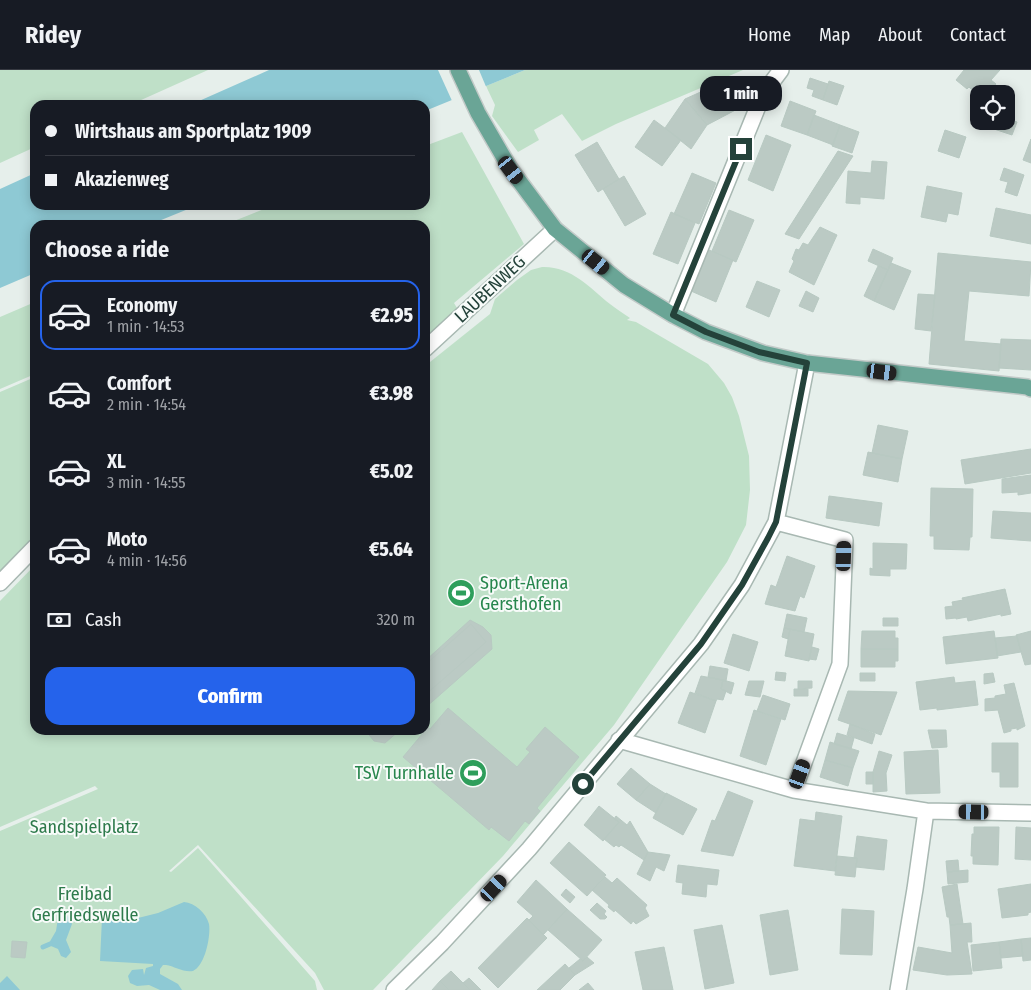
<!DOCTYPE html>
<html lang="en">
<head>
<meta charset="utf-8">
<style>
	:root { --surface:#171b24; --page:#20242c; --text:#f1f3f6; --muted:#9ea1a6; --line:#363941; --accent:#2563eb }
	body { margin:0; font-family:"Fira Sans Condensed",sans-serif; background:var(--page); color:var(--text); height:100vh; display:flex; flex-direction:column; font-size:19px; white-space:nowrap }
	* { box-sizing:border-box; margin:0 }
	p { font-size:16px; color:var(--muted) }
	.icon { flex:none; width:28px; height:28px; fill:none; stroke:currentColor; stroke-width:2; stroke-linecap:round; stroke-linejoin:round }
	.map { position:relative; flex:1; overflow:hidden }
	.drawer { position:absolute; left:30px; top:150px; width:400px; height:515px; display:flex; flex-direction:column; background:var(--surface); border-radius:15px; box-shadow:0 2px 12px #0003 }
	.drawer>* { flex:none }
	.banner { position:absolute; left:30px; top:30px; width:400px; height:110px; border-radius:15px; box-shadow:0 2px 12px #0003; display:grid; align-content:center; height:110px; padding:0 15px; background:var(--surface) }
	.controls { position:absolute; left:970px; top:15px; display:grid; gap:10px }
	.controls a { display:grid; place-items:center; width:45px; height:45px; border-radius:10px; background:var(--surface); box-shadow:0 2px 12px #0003; font-size:25px }
	.end { position:absolute; width:22px; height:22px; margin:-11px; border:6px solid #24423a; background:#fff; box-shadow:0 0 0 2px #fff }
	.from { border-radius:50% }
	.bubble { position:absolute; height:35px; border-radius:15px; background:var(--surface); box-shadow:0 2px 12px #0003; font-size:16px; font-weight:800; line-height:35px; text-align:center }
	.car { position:absolute; width:15px; height:30px; margin:-15px -8px; border-radius:6px; box-shadow:0 0 4px 1px #0007; background:linear-gradient(#222 24%,#8ab4d8 0 40%,#222 0 76%,#8ab4d8 0 86%,#222 0) }
	.banner b { display:flex; align-items:center; gap:18px; height:48px; font-size:19px }
	.banner b+b { border-top:1px solid var(--line) }
	.banner i { width:12px; height:12px; background:var(--text) }
	ul { padding:0; list-style:none }
	li { display:flex; align-items:center; gap:15px; height:70px; margin:0 10px 8px; padding:0 5px; border:2px solid transparent; border-radius:15px }
	li div { flex:1 }
	li b { display:block; font-size:19px }
	li em { font-style:normal; font-weight:800 }
	li.active { border-color:var(--accent) }
	li>.icon { width:45px; height:45px; stroke-width:1.5 }
	h2 { padding:0 15px; font-size:22px; line-height:60px }
	.pay { display:flex; align-items:center; gap:12px; height:55px; padding:0 15px; font-size:19px }
	.pay p { margin-inline-start:auto }
	.button { display:flex; gap:10px; margin-top:auto; padding:10px 15px }
	.button a { flex:1; height:58px; border-radius:15px; background:var(--accent); color:#fff; font-size:20px; font-weight:800; line-height:58px; text-align:center }
	header { display:flex; align-items:center; gap:30px; box-sizing:border-box; height:70px; padding:0 25px; background:var(--surface); border-bottom:1px solid var(--line) }
	header strong { font-size:24px }
	nav { display:flex; gap:28px; margin-inline-start:auto; font-size:18px }
	.map>svg:first-child { display:block }
	.green { fill:#bfe0c8 }
	.water { fill:#8ec9d4 }
	.pier { fill:#e6efeb }
	.lines { fill:none; stroke-linecap:round; stroke-linejoin:round }
	.stream { stroke:#8ec9d4; stroke-width:5 }
	.building { fill:#bbcac4; stroke:#b8c9c2 }
	.minor-casing { stroke:#a8b8b2; stroke-width:18 }
	.major-casing { stroke:#c2cac8; stroke-width:18 }
	.minor { stroke:#fff; stroke-width:15 }
	.major { stroke:#6aa596; stroke-width:15 }
	.route { stroke:#24423a; stroke-width:6 }
	.labels { text-anchor:middle; dominant-baseline:central; stroke-width:4; stroke-linejoin:round; paint-order:stroke }
	.street-label { font-size:18px; fill:#24423a; stroke:#f7fbf9 }
	.leisure-label { font-size:18px; fill:#27864d; stroke:#f7fbf9; text-anchor:start }
	.park-label { font-size:18px; fill:#2d7a4b; stroke:#f7fbf9 }
</style>
</head>
<body>
<header>
<strong>Ridey</strong>
<nav><a>Home</a><a>Map</a><a>About</a><a>Contact</a></nav>
</header>
<div class="map">
<svg width="1031" height="920" viewBox="0 0 1031 920">
	<rect width="100%" height="100%" fill="#e6efeb"/>
	<path class="green" d="M0,0H208L130,35H35V77L0,93Z
		M525,0H743L616,54L582,71L562,44L534,60L539,70L518,82L492,46L495,35L486,16Z
		M462,62L524,174L454,233L457,238L425,269V155H224L274,135H425V76Z
		M542,197C571,196 589,217 610,234C616,239 623,243 630,248L627,250L636,252L708,294L724,313L732,327L739,346L749,386L750,420L746,455L727,492L614,655L503,786L373,920H324L315,903L198,775L169,801L171,802L198,778L315,911L317,920H0V761L98,719L95,716L0,757V531L35,495V660H425V296L490,244L495,229L517,210L531,200Z
		M35,232V304L0,319V247Z
		M35,307V468L0,502V322Z"/>
	<path class="water" d="M269,0H525L425,41V35H190Z
		M35,103V135H198L149,155H35V203L0,218V119Z
		M184,832C195,833 206,843 209,854C211,866 205,896 193,901C184,903 174,896 166,895H163L160,899V904L178,914L182,920H160L149,915L137,916L130,913L128,906L132,900L143,899L144,905L146,898L153,896V894L100,891L102,848L134,849L158,843Z
		M65,845L69,847L72,854L66,870L71,882L66,888L61,886L58,879L51,876L49,873L56,861L58,848Z
		M7,906L20,920H0V913Z"/>
	<path class="pier" d="M438,0H479L487,19L453,33Z"/>
	<g class="lines">
		<path class="stream" d="M43,877L50,874"/>
	</g>
	<path class="building" d="M964,0H1000L991,10L996,14L987,24H979V26L969,17L967,19L956,10Z
		M732,8L745,35L707,55L685,29Z
		M810,8L828,14L823,30L812,26L814,20L807,18Z
		M829,11L844,16L837,35L823,30Z
		M685,29L707,55L691,79L665,58Z
		M790,31L816,41L807,65L781,56Z
		M814,45L840,55L833,75L807,65Z
		M1006,48L1017,52L1012,65L994,59L997,51H1006Z
		M654,50L681,70L662,96L635,77Z
		M840,55L859,62L852,83L832,76Z
		M945,60L966,67L959,88L938,81Z
		M766,65L791,75L773,121L748,110Z
		M1031,69V93L1023,90Z
		M597,72L619,109L598,122L575,85Z
		M838,81L853,86L799,169L785,164Z
		M872,91L887,92L884,129L860,127V134L846,133L848,101L871,103Z
		M1004,98L1024,105L1017,126L1005,122L1008,112L1000,110Z
		M692,103L716,113L699,154L674,144Z
		M624,106L646,144L625,156L603,119Z
		M927,116L962,123L958,145L948,143L946,152L921,147Z
		M996,138L1031,145V174L990,166Z
		M729,140L754,150L736,192L712,181Z
		M671,142L695,153L678,194L653,184Z
		M820,157L837,165L814,215L789,202L794,191L792,189L796,179L799,180L803,173L808,175Z
		M873,179L893,188L888,200L868,191Z
		M709,180L733,190L716,232L691,221Z
		M938,183L1031,192L1029,226L969,221L964,271L1001,274L999,301L929,294Z
		M891,193L911,201L894,240L874,231Z
		M878,196L888,200L874,231L864,226Z
		M757,211L780,220L769,247L746,237Z
		M806,221L819,228L813,242L799,236Z
		M918,224L935,225L931,261L915,259Z
		M1001,269L1031,270V300L999,298Z
		M878,355L908,361L902,389L872,383Z
		M1031,379V403L965,414L961,390Z
		M868,382L902,389L898,412L863,405Z
		M1031,405V423L1018,425V422L1002,423V409Z
		M931,418L973,419L972,467H970L969,480L934,479V466H930Z
		M829,426L882,433L879,456L826,448Z
		M993,441L1031,443V471L991,468Z
		M873,473L907,474L906,499H890V506L870,505V498L873,499Z
		M787,486L815,496L804,528L800,526L795,541L765,534L771,515L776,517Z
		M1005,519L1011,544L1001,546V544L968,551L967,547L956,549V548L946,549L945,537L953,536L952,532L963,530L962,528Z
		M787,544L807,548L804,562L784,558Z
		M883,548H898V556H883Z
		M470,550L483,557L491,565L492,579L425,638V591Z
		M471,554L486,572L425,625V595Z
		M784,558L790,559L788,569L782,567Z
		M790,559L814,564L809,591L785,586Z
		M862,561H895V568H898V579H861Z
		M994,561L998,588L946,594L943,567Z
		M1031,561V594L1025,595L1016,565Z
		M733,564L758,572L749,601L724,593Z
		M1017,566L1021,582L997,586L995,568Z
		M812,577L819,579L816,590L809,589Z
		M861,579H898V591H895V597H861Z
		M710,596L728,599L726,611L708,607Z
		M776,602L786,603L785,611L775,610Z
		M860,603H875V611H860Z
		M993,603L995,612L984,614V604Z
		M701,606L723,610L721,619L726,621L723,630L717,629L716,631L695,623Z
		M954,607L955,613L975,611L978,635L937,640V638L920,640L916,612Z
		M723,610L734,613L731,624L721,619Z
		M749,611H764L760,627L745,625Z
		M798,611H812V618L798,619Z
		M1014,613L1025,656L1017,660V658L1011,659V661L1004,663L998,640L985,641V629L995,628V626L1006,624L1004,615Z
		M794,619H808V626H794Z
		M848,621L897,622L881,665L838,650Z
		M690,622L716,631L705,663L678,653Z
		M763,625L790,634L785,650L757,641Z
		M448,638L517,697L530,682L526,679L545,657L579,687L537,738L540,741L529,754L525,751L509,771L491,757L489,760L403,687L428,657L430,659Z
		M754,640L781,649L766,695L740,686Z
		M850,654L875,664L872,674L847,665Z
		M365,660H400L385,673L374,671Z
		M928,660H946L947,677L932,678Z
		M837,663L854,668L851,679L834,674Z
		M830,672L859,681L853,698L825,690Z
		M992,673H1018V717H1000V702H992Z
		M938,680L940,723L906,724L904,682Z
		M879,681L892,685L886,703L887,721L873,722V702Z
		M825,690L853,698L848,716L820,707Z
		M631,698L650,714L636,730L617,714Z
		M866,702H873V714H866Z
		M650,714L666,724L656,743L636,730Z
		M728,721L753,731L733,786L701,781L712,750L715,751Z
		M666,723L697,739L683,765L653,748Z
		M599,736L619,752L603,771L584,755Z
		M816,742L842,746L835,801L794,796L800,749L815,751Z
		M616,746L627,755L630,751L648,782L644,790L621,775L619,777L616,775L614,777L604,769L619,752L614,749Z
		M974,757H999L998,795L973,794V786H971L972,764H974Z
		M1016,757L1031,758V790L1015,789Z
		M857,766L887,770L884,800L856,797L857,788H854Z
		M569,772L606,805L587,826L550,793Z
		M648,782L670,785L664,801L656,797L650,811L637,804Z
		M837,786L857,788L855,807L835,805Z
		M958,790L959,801L947,802L946,791Z
		M678,795L719,800L717,815L707,814L706,827L682,824L683,813L676,812Z
		M968,800V812L948,814L947,802Z
		M605,807L612,813L617,808L647,835L645,838L649,846L636,854L633,851L631,854L615,840L614,842L608,837L609,835L592,820Z
		M536,810L567,839L543,865L529,850L533,846L517,832Z
		M957,814L963,854L950,855L949,847H947L942,817Z
		M1031,814V842L1028,843V845L1002,848L998,819Z
		M566,819L575,827L570,833L561,825Z
		M597,833L606,841L604,844L607,847L605,849H600L590,840Z
		M567,839L602,870L583,891L548,860Z
		M842,839L874,841L872,885L840,884Z
		M788,840L798,900L770,905L760,845Z
		M527,848L547,868L498,918L478,898Z
		M971,853L972,872H967L972,904L947,905L913,900L918,877L952,883L950,855Z
		M722,855L734,913L705,919L694,860Z
		M1031,868V890L1023,891L1021,869Z
		M1021,869L1023,886L1001,888L999,872Z
		M12,871L27,872L25,888L11,887Z
		M999,872L1002,898L973,901L971,875Z
		M664,877L673,920H643L635,882Z
		M587,887L594,893L575,905L569,898L580,889L583,891Z
		M565,894L575,905L560,920H537Z
		M451,901L470,920H449L440,911Z
		M469,908L481,920H470L463,913Z
		M440,911L449,920H432Z
		M588,913L594,920H579Z"/>
	<g class="lines">
		<g class="minor-casing">
			<path id="minor" d="M673,245L763,24L781,0
				M425,279L555,159
				M776,452L845,470L840,594L794,720
				M0,513L35,477
				M619,670L794,720L926,741
				M394,920L442,873L529,779L701,574L742,515L776,452L807,293
				M898,920L915,819L926,741L1031,743"/>
		</g>
		<g class="major-casing">
			<path id="major" d="M458,0L478,43L511,100L555,159L624,215L673,245L706,262L763,283L807,293L1027,317L1031,319"/>
		</g>
		<use href="#minor" class="minor"/>
		<use href="#major" class="major"/>
	</g>
	<g class="lines">
		<path class="route" d="M583,714L701,574L742,515L768,468L776,452L807,293L759,282L706,262L673,245L741,79"/>
	</g>
	<defs>
		<g id="stadium-disc" transform="scale(1.4375)"><circle r="9.5" fill="#2e9e5b" stroke="#f7fbf9"/><path d="M0-5a6.5 5 0 1 0 0 10a6.5 5 0 1 0 0-10ZM-3.5-1.8h7v3.6h-7Z" fill="#fff"/></g>
	</defs>
	<g fill-rule="evenodd">
		<use href="#stadium-disc" x="461" y="523"/>
		<use href="#stadium-disc" x="473" y="703"/>
	</g>
	<g class="labels">
		<g class="street-label">
			<text transform="translate(490 219) rotate(-43)">LAUBENWEG</text>
		</g>
		<g class="leisure-label">
			<text x="480" y="513">Sport-Arena<tspan x="480" dy="21">Gersthofen</tspan></text>
			<text x="454" y="703" text-anchor="end">TSV Turnhalle</text>
		</g>
		<g class="park-label">
			<text x="84" y="757">Sandspielplatz</text>
			<text x="85" y="824">Freibad<tspan x="85" dy="21">Gerfriedswelle</tspan></text>
		</g>
	</g>
</svg>
<div class="controls">
<a><svg class="icon" aria-label="locate" viewBox="0 0 24 24"><circle cx="12" cy="12" r="6"/><path d="M12 2v4M12 18v4M2 12h4M18 12h4"/></svg></a>
</div>
<i class="end from" style="left:583px;top:714px"></i>
<i class="end" style="left:741px;top:79px"></i>
<div class="bubble" style="left:700px;top:6px;width:82px">1 min</div>
<i class="car" style="left:511px;top:100px;rotate:143deg"></i>
<i class="car" style="left:596px;top:192px;rotate:129deg"></i>
<i class="car" style="left:882px;top:302px;rotate:97deg"></i>
<i class="car" style="left:844px;top:486px;rotate:2deg"></i>
<i class="car" style="left:800px;top:704px;rotate:20deg"></i>
<i class="car" style="left:974px;top:742px;rotate:271deg"></i>
<i class="car" style="left:494px;top:818px;rotate:43deg"></i>
<div class="banner">
<b><i class="from"></i>Wirtshaus am Sportplatz 1909</b>
<b><i></i>Akazienweg</b>
</div>
<section class="drawer">
<h2>Choose a ride</h2>
<ul>
<li class="active"><svg class="icon" aria-label="car" viewBox="0 0 24 24"><path d="M5 17H2v-5l4-1 3-4h7l3 4 3 1v5h-3M9 17h6M6 11h13"/><circle cx="7" cy="17" r="2"/><circle cx="17" cy="17" r="2"/></svg><div><b>Economy</b><p>1 min · 14:53</p></div><em>€2.95</em></li>
<li><svg class="icon" aria-label="car" viewBox="0 0 24 24"><path d="M5 17H2v-5l4-1 3-4h7l3 4 3 1v5h-3M9 17h6M6 11h13"/><circle cx="7" cy="17" r="2"/><circle cx="17" cy="17" r="2"/></svg><div><b>Comfort</b><p>2 min · 14:54</p></div><em>€3.98</em></li>
<li><svg class="icon" aria-label="car" viewBox="0 0 24 24"><path d="M5 17H2v-5l4-1 3-4h7l3 4 3 1v5h-3M9 17h6M6 11h13"/><circle cx="7" cy="17" r="2"/><circle cx="17" cy="17" r="2"/></svg><div><b>XL</b><p>3 min · 14:55</p></div><em>€5.02</em></li>
<li><svg class="icon" aria-label="car" viewBox="0 0 24 24"><path d="M5 17H2v-5l4-1 3-4h7l3 4 3 1v5h-3M9 17h6M6 11h13"/><circle cx="7" cy="17" r="2"/><circle cx="17" cy="17" r="2"/></svg><div><b>Moto</b><p>4 min · 14:56</p></div><em>€5.64</em></li>
</ul>
<div class="pay"><svg class="icon" aria-label="cash" viewBox="0 0 24 24"><path d="M3 7h18v10H3z"/><circle cx="12" cy="12" r="2"/></svg>Cash<p>320 m</p></div>
<div class="button"><a>Confirm</a></div>
</section>
</div>
</body>
</html>
